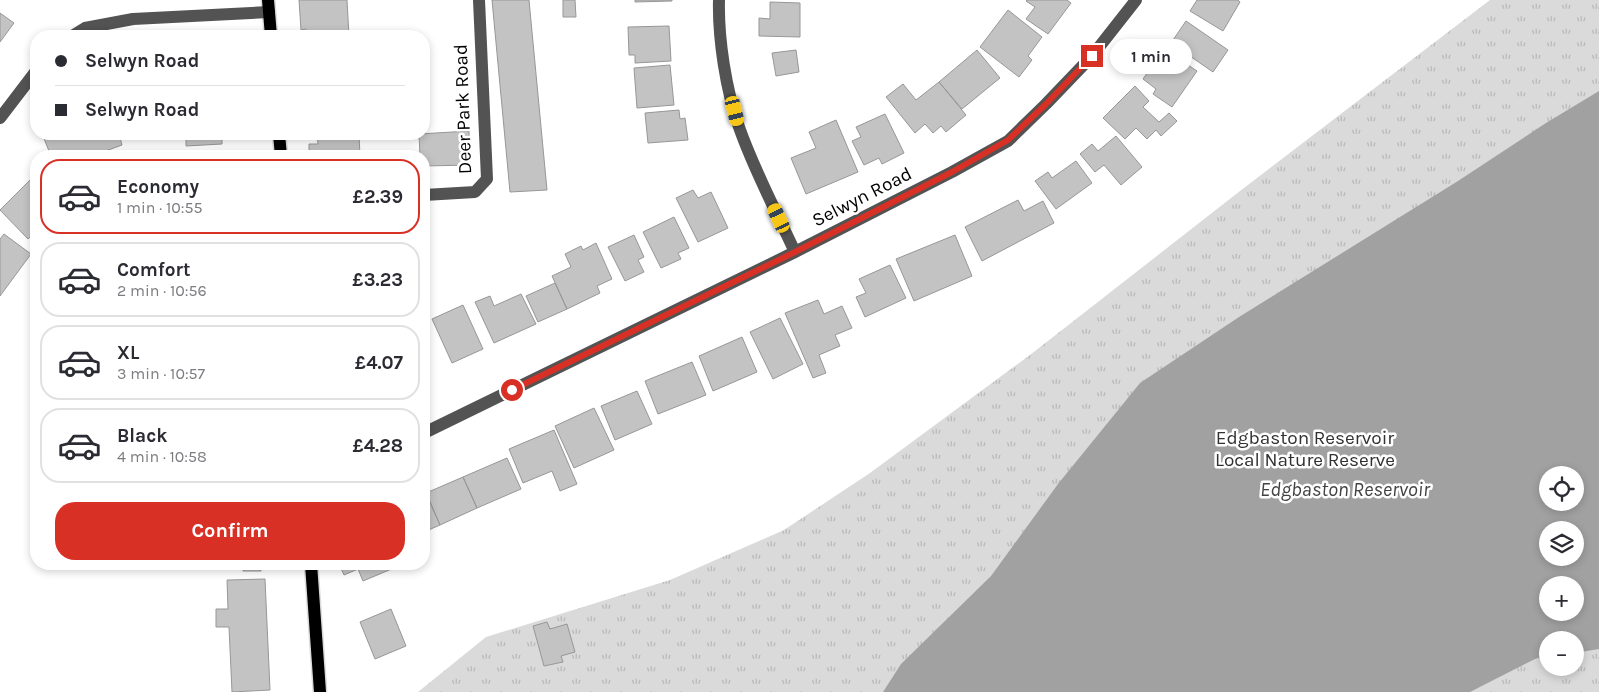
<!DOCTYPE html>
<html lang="en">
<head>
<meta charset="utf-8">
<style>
	:root { --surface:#fff; --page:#f7f7f7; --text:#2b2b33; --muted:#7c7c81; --line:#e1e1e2; --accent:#d93025 }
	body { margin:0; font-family:Karla,sans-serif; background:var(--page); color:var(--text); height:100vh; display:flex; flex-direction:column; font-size:19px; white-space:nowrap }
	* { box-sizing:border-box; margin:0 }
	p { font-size:16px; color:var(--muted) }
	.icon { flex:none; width:28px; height:28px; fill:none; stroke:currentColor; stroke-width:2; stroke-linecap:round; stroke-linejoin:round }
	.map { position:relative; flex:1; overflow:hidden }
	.panel { position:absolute; left:30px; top:150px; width:400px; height:420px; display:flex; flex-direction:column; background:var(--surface); border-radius:20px; box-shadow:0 2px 8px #0003 }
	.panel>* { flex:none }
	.hud { position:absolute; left:30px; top:30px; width:400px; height:110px; border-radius:20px; box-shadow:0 2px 8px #0003; display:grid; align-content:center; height:110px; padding:0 25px; background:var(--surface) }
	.tools { position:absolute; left:1539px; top:466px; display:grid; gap:10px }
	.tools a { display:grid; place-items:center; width:45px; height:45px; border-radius:50%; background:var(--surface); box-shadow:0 2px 8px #0003; font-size:25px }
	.end { position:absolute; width:22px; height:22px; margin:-11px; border:6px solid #d93025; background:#fff; box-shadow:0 0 0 2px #fff }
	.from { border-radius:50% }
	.bubble { position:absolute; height:35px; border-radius:18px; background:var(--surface); box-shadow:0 2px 8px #0003; font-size:16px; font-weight:700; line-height:35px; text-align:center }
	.car { position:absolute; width:15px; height:30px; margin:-15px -8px; border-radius:6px; box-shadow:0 0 4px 1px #0007; background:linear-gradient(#f5c518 24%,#345 0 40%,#f5c518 0 76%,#345 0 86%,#f5c518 0) }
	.hud b { display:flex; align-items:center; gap:18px; height:48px; font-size:19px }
	.hud b+b { border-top:1px solid var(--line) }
	.hud i { width:12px; height:12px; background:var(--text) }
	ul { padding:9px 0 0; list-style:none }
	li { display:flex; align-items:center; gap:15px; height:75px; margin:0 10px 8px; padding:0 15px; border:2px solid var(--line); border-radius:20px }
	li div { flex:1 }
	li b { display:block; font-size:19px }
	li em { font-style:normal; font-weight:700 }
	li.active { border-color:var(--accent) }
	li>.icon { width:45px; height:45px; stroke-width:1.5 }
	.button { display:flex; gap:10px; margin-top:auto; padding:10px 25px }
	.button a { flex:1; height:58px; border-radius:20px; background:var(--accent); color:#fff; font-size:20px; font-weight:700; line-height:58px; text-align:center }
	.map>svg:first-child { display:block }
	.grass { fill:url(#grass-tufts); fill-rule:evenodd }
	.water { fill:#a1a1a1; fill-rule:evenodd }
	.building { fill:#c3c3c3; stroke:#979797 }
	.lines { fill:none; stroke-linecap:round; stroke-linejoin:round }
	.major-casing { stroke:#dbdbdb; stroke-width:15 }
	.minor { stroke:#535353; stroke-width:12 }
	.major { stroke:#000; stroke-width:12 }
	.route { stroke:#d93025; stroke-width:6 }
	.labels { text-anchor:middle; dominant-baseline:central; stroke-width:5; stroke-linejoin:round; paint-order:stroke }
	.street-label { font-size:19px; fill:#000; stroke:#fff }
	.park-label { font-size:19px; fill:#313131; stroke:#fff }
	.water-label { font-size:20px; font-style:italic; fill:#424242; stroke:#fff }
</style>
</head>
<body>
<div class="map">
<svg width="1599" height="692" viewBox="0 0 1599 692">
	<defs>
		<pattern id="grass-tufts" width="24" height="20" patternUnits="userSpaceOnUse" patternTransform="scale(1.25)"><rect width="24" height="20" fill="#dadada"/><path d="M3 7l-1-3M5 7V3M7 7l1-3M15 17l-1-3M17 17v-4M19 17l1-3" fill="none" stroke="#b9b9b9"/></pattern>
	</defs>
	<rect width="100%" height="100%" fill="#fff"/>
	<path class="grass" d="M1490,0H1599V692H418L486,637L670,580L784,530L870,473L1030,355L1240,191ZM1548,475H1575V502H1548ZM1548,530H1575V558H1548ZM1548,585H1575V612H1548ZM1548,640H1575V668H1548Z"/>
	<path class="water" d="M1599,91V649L1575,653V640H1548L1547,657L1537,658L1470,692H883L901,664L991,576L1058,484L1140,383L1239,317L1458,181L1546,123ZM1548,475H1575V502H1548ZM1548,530H1575V558H1548ZM1548,585H1575V612H1548Z"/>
	<path class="building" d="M299,0H347L349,36H306V29L301,30Z
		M492,0H529L547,190L510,192Z
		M563,0H575L576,17H563Z
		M635,0H672V1L635,2Z
		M1027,0H1067L1071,3L1048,34L1026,19L1035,7L1026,1Z
		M1197,0H1238L1240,2L1223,31L1190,11Z
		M770,2L800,3V37L759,36V18L770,19Z
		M1008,10L1042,37L1028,56L1032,60L1019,77L980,47Z
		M0,13L14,23L0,42Z
		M1186,21L1228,50L1213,72L1171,43Z
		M669,26L671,61L635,63V55H629L628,27Z
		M1164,49L1197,71L1172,107L1153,94L1156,89L1143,79Z
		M796,50L799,72L776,76L772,53Z
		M977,50L1000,78L962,109L939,82Z
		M670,65L674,105L637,108L634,68Z
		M939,82L966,115L946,132L941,126L933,133L925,124L915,133L886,97L903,84L916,100Z
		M1135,86L1149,101L1143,107L1159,122L1169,113L1177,121L1161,136L1156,130L1147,139L1136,128L1125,139L1103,118Z
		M679,110L680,119L685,118L688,140L648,143L645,113Z
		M885,114L904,153L882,164L879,158L864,165L852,141L861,137L856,127Z
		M836,120L858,172L806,194L791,158L816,148L809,132Z
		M469,131L470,165L424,166V156H420L419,134Z
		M50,134H119L122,145L92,156H64L63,154L51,156L43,136Z
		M186,134H222V144L186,146Z
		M317,134H359L360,156H309V144H318Z
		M1116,136L1142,167L1121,185L1104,165L1095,172L1080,154L1092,144L1098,151Z
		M226,152V156H193L192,153Z
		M1076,161L1092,183L1056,209L1035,181L1048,172L1052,178Z
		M36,174V231L28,239L0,210Z
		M693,190L698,198L711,192L728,228L698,242L676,198Z
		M1018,200L1024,211L1043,201L1054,223L982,261L965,227Z
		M674,217L689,248L678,253L681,259L661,268L643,232Z
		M4,234L31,254L0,296V239Z
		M634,235L644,257L638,260L644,272L625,281L608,247Z
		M955,235L972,276L914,301L896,259Z
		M596,243L612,279L597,286L600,293L567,309L552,276L571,267L565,254L581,246L583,250Z
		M890,265L906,298L865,317L856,297L866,293L859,279Z
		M555,283L567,309L538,322L526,296Z
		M521,294L536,324L494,343L475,302L490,296L494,306Z
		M818,300L824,314L842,306L852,328L835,335L840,346L819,355L826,373L813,378L785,313Z
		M463,305L483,349L452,363L432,319Z
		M780,318L803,364L773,379L750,332Z
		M742,337L757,372L713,391L699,356Z
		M692,362L706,395L658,414L645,381Z
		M637,391L652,424L615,440L601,406Z
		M594,408L614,450L574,468L555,426Z
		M554,430L577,484L560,491L552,471L523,483L509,449Z
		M507,458L521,489L477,508L463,477Z
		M463,477L477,508L440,525L426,493Z
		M426,493L440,525L424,532V495Z
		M243,564H261V571H243Z
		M339,564H401V565L363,581L358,569L344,575Z
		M265,579L270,690L232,692L229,627H216V609H228L227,580Z
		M391,609L406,646L375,659L360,622Z
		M547,622L550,629L567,624L575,652L561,656L563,662L544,666L533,626Z"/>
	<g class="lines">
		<g class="major-casing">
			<path id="major" d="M268,0L271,36
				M279,134L281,156
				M311,564L320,692"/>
		</g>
		<path class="minor" d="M719,0C718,39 726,90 739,127C754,170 776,211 795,252
			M72,36L85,28L133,19L269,12
			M0,118L36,71
			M424,195L475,192L487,179L479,0
			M424,433L795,252L952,172L1008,141L1046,104L1092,56L1136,0"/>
		<use href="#major" class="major"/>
	</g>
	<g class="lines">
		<path class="route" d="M512,390L795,252L952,172L1008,140L1046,104L1092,56"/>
	</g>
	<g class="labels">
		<g class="street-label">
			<text transform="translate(463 109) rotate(-92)">Deer Park Road</text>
			<text transform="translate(862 197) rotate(-27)">Selwyn Road</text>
		</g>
		<g class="park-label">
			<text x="1305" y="438">Edgbaston Reservoir<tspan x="1305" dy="22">Local Nature Reserve</tspan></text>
		</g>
		<g class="water-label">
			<text x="1345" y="489">Edgbaston Reservoir</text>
		</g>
	</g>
</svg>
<div class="tools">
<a><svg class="icon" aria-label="locate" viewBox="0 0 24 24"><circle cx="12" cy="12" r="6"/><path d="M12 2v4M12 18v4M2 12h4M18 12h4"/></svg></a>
<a><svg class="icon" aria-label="layers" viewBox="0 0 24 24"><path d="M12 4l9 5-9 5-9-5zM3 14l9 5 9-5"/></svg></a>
<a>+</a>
<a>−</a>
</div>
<i class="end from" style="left:512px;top:390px"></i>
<i class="end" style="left:1092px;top:56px"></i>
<div class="bubble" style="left:1110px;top:39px;width:82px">1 min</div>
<i class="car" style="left:735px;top:111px;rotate:166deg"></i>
<i class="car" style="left:779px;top:218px;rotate:335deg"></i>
<div class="hud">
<b><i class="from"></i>Selwyn Road</b>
<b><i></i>Selwyn Road</b>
</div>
<section class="panel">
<ul>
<li class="active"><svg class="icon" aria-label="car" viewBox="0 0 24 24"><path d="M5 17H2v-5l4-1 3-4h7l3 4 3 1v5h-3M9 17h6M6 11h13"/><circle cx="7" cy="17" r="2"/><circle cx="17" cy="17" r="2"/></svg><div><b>Economy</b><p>1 min · 10:55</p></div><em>£2.39</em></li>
<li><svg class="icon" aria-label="car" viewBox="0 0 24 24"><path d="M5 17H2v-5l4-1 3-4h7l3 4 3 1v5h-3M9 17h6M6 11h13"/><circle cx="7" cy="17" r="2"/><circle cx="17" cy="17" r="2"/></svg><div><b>Comfort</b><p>2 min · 10:56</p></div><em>£3.23</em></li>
<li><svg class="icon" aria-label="car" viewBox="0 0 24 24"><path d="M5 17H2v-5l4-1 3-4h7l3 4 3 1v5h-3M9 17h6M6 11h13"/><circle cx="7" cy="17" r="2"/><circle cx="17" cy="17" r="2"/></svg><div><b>XL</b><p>3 min · 10:57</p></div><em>£4.07</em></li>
<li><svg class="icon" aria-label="car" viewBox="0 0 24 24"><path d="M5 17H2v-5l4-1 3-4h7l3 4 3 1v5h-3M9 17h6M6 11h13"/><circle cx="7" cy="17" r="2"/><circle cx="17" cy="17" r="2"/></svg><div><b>Black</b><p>4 min · 10:58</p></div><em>£4.28</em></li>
</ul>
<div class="button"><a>Confirm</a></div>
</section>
</div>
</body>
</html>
